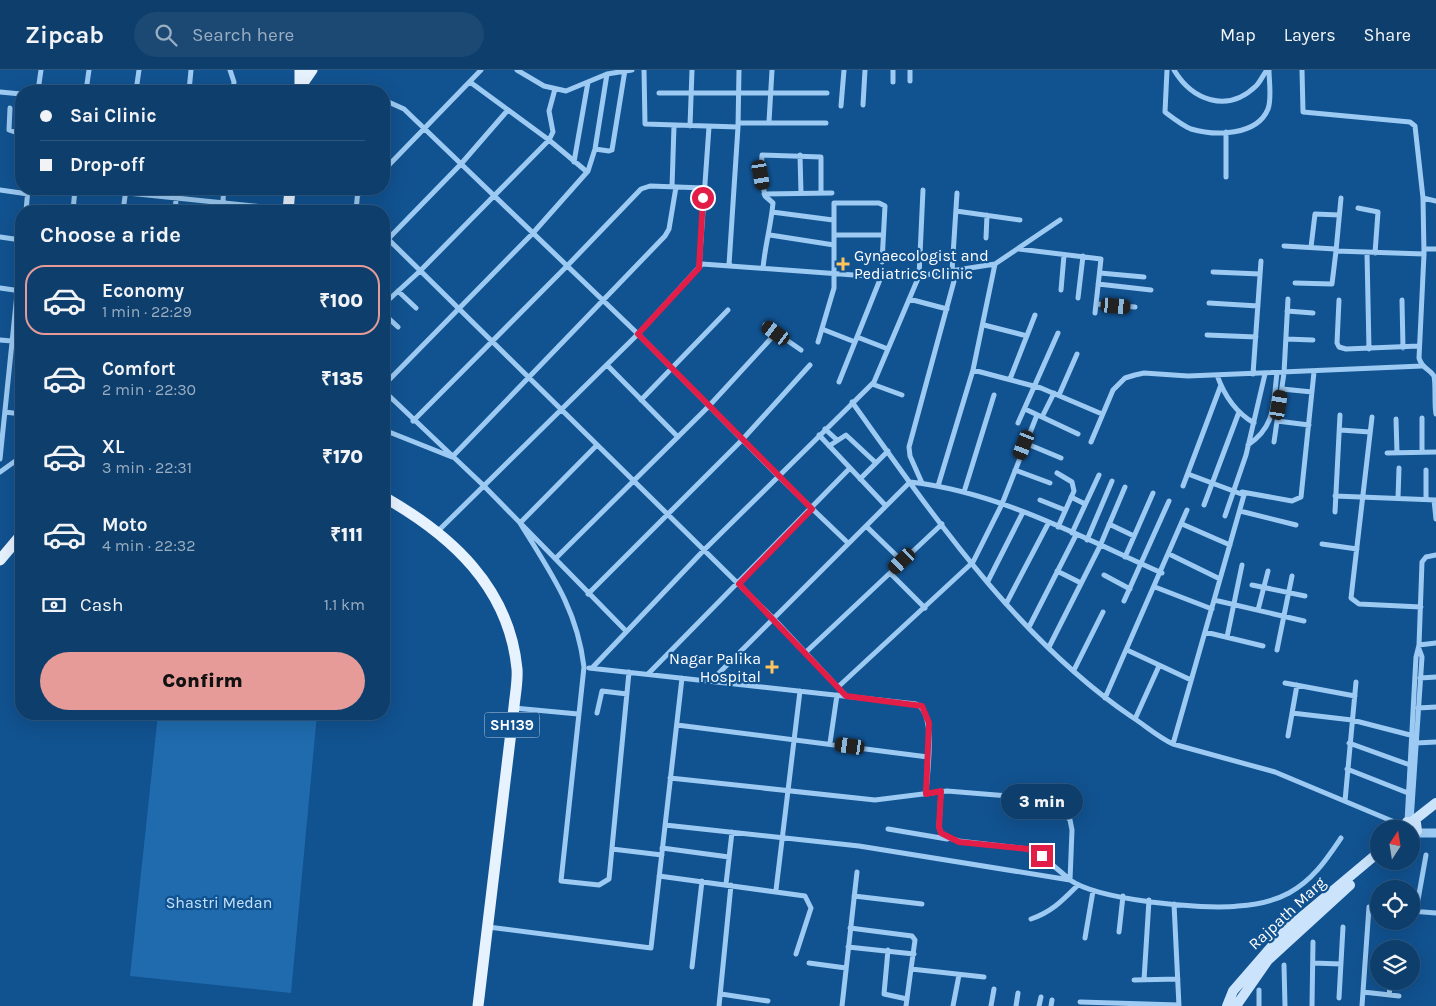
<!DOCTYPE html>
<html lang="en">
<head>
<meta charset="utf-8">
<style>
	:root { --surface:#0d3e6c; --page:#1b4974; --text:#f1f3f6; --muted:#9aaec2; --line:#2d577f; --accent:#e69b98 }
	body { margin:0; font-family:Karla,sans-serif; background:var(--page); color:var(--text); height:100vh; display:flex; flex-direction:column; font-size:19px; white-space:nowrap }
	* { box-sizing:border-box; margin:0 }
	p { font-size:16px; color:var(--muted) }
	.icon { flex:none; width:28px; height:28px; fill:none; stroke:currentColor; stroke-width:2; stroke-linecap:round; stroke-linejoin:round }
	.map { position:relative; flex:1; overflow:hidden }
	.sheet { position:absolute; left:15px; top:135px; width:375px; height:515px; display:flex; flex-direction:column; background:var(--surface); border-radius:20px; box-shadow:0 5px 20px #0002,0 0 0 1px var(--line) }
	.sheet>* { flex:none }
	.top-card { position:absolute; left:15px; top:15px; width:375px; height:110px; border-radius:20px; box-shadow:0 5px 20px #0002,0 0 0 1px var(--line); display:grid; align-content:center; height:110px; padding:0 25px; background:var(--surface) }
	.needle { width:32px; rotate:12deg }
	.buttons { position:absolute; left:1370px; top:750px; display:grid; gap:10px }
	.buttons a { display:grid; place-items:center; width:50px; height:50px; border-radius:50%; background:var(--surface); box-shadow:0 5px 20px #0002,0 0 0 1px var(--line); font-size:25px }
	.end { position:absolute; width:22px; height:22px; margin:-11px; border:6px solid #e11d48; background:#fff; box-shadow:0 0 0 2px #fff }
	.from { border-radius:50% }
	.bubble { position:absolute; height:35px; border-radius:18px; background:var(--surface); box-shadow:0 5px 20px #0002,0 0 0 1px var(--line); font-size:16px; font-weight:800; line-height:35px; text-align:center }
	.car { position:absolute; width:15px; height:30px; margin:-15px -8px; border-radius:6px; box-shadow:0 0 4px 1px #0007; background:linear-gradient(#222 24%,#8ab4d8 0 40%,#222 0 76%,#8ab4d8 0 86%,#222 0) }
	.top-card b { display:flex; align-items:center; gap:18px; height:48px; font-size:19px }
	.top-card b+b { border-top:1px solid var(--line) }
	.top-card i { width:12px; height:12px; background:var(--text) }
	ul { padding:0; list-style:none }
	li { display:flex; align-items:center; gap:15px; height:70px; margin:0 10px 8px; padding:0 15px; border:2px solid transparent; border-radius:20px }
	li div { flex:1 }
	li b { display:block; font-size:19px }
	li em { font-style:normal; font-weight:800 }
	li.current { border-color:var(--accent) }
	li>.icon { width:45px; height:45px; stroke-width:1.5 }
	h2 { padding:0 25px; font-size:22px; line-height:60px }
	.pay { display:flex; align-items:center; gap:12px; height:55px; padding:0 25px; font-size:19px }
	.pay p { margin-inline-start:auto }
	.cta { display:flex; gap:10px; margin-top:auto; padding:10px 25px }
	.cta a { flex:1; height:58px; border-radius:30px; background:var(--accent); color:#111; font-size:20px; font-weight:800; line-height:58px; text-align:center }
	header { display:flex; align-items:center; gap:30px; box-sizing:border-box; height:70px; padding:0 25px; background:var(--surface); border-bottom:1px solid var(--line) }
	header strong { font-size:24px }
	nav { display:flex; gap:28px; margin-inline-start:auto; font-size:18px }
	.search { width:350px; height:45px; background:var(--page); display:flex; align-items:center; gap:12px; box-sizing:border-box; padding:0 18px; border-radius:28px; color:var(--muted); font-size:19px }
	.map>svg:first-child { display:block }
	.green { fill:#1f6bae }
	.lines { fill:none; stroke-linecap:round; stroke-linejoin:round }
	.minor { stroke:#9ccaf2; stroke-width:5 }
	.tertiary { stroke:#9ccaf2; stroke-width:9 }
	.secondary { stroke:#cbe4fc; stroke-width:10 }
	.primary { stroke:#e7f2ff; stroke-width:11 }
	.route { stroke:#e11d48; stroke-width:6 }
	.poi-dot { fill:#ffc45d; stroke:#115290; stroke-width:2 }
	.labels { text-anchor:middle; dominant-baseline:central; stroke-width:4.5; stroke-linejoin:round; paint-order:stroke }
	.shield { fill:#115290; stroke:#b8cbde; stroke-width:1 }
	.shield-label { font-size:15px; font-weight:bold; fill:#fff }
	.poi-label { font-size:16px; fill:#fff; stroke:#115290; text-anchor:start }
	.park-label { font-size:16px; fill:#c3e2fd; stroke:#115290 }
	.street-label { font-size:16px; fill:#fff; stroke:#115290 }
</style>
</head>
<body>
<header>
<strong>Zipcab</strong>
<div class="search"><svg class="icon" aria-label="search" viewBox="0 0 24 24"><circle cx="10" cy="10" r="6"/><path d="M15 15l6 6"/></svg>Search here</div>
<nav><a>Map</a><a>Layers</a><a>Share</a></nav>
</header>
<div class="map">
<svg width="1436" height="936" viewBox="0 0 1436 936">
	<rect width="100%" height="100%" fill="#115290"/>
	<path class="green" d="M158,644H317L291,923L130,906Z"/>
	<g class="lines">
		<path class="minor" d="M230,0L234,12L233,21
			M517,0L544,16L566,21L607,4L632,0
			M644,0L645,54L738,57
			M910,0V11
			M1167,0L1165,42C1173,48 1182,55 1191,59C1215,66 1257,66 1268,39C1272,29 1269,11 1269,0
			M1174,0C1192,30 1227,44 1256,16C1260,12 1263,5 1267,0
			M1302,0L1303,42L1410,52L1415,56L1423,128L1424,184L1419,288C1422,299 1429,298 1434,306C1436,316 1434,333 1436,344
			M470,12L549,70L586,101
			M893,12V0
			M38,21L41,0
			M86,21L89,0
			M136,21L139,0
			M189,21L191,0
			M0,22L21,24
			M659,23H827
			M384,30L404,39L638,264L778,406L848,473
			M863,35L865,0
			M841,36L844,0
			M10,38L9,60L21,64
			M769,52L772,0
			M738,53H826
			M690,56L692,0
			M1226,62V107
			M595,79L609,81L612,80L625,0
			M800,85L801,123
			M574,92L588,12
			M384,100L481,0
			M672,117L674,56
			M89,119L302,141
			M0,120L28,124
			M764,124L832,123
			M358,125L364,119
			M1341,128L1336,181L1424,184
			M1423,128L1436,131
			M1358,138L1378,142L1375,183
			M26,141L28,119
			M73,141L75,119
			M123,141L126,119
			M175,141L177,119
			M222,141L224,119
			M356,141L358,119
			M956,141L1020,150
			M772,142L833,150
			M384,165L774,549L846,626
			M770,165L834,175
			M834,165H883
			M0,167L21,170
			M986,168L987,145
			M388,169L461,94L507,41
			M1284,176L1335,179
			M1311,177L1315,144L1339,145
			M1019,179L1101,189L1095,243
			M1424,179H1436
			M1367,183L1369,279
			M729,195L738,57L739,0
			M699,198L709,57
			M763,198C765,176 771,155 773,133L765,126L761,105L762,85L821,87V123
			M952,201L957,123
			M1213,202L1260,204
			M1100,203L1144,207
			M1295,213L1332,214L1336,181
			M1098,214L1151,220
			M0,218L21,221
			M1061,220L1064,185
			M398,221L416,238
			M1078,228L1083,186
			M909,229L947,239
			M1339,230L1337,273L1339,277L1346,279L1419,276
			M1402,230L1403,278
			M1209,233L1258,236
			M384,234L420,201L549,70L553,62L549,41L555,19
			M1096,234L1135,237
			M1287,241L1313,243
			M384,244L398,257
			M765,255L801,280
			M984,255L1027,266
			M822,259L855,272
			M1207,265L1256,267
			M857,267L888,279
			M1286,269L1313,270
			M0,270L12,271
			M818,272L834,218V133H879L885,136L882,192
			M607,295L678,367
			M973,300L1041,318L1102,344
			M1253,304L1261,191
			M1217,305C1224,325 1235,342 1254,353
			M1010,309L1035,245
			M839,312L881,207
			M872,314L902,325
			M384,315L533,163L588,101L595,79L607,4
			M1282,319L1312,322
			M384,321L483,415L626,561
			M1059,325L1077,284
			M641,330L728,240
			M852,332C933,445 1016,568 1132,647C1146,656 1158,667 1173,674L1275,702L1404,756
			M1025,339L1078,364
			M5,342L21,344
			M1042,347L1054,323
			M1372,347L1351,528L1359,534L1421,537
			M1396,349L1397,383
			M413,351L567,196L641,119L650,116L704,118
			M1277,351L1309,355
			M1018,353L1058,263
			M825,359L837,370
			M384,360L452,387L665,166L669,159L676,117
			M1340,360L1370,362
			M819,365L886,436
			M1091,372L1113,320L1125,308L1135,305L1144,303L1188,306L1422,296
			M1274,372L1284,303L1288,229
			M1025,373L1061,388
			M597,375L520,453C550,502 577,538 584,597L561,811L599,815L609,809L629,602
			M1248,375C1276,356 1273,334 1277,303
			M829,376L846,365L876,393
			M1422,382V348
			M1387,383L1436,382
			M0,389L21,185
			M1015,400L1050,413
			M0,402L21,387
			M1057,403L1072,412L1074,421L1058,457
			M860,409L888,381
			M910,412C999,422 1081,467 1162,503
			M922,413L910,386L909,377L957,200
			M938,416L973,300L995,194
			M1183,416L1221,315
			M964,422L994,325
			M1242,422L1292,431L1301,427L1314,302
			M1335,426L1436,430
			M1071,427L1085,434
			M1398,428L1399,398
			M1426,429V400
			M1040,430L1065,440
			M1434,430L1436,449
			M1204,435L1239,342
			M1240,441L1296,455
			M1335,442L1340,345
			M1225,446L1246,385L1265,304
			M1109,454L1134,466
			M1182,454L1230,475
			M866,456L902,491
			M437,462L638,264L702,194L881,207L919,206L995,194L1060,150
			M1072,463L1099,405
			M1087,470L1112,411
			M1322,474L1357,479
			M1169,484L1220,509
			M1125,487L1153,423
			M556,488L709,336L776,263
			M1057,501L1081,513
			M890,503L925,538
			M1104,505L1130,519
			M988,511L1023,442
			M1252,515L1305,526
			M1155,517L1212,539
			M588,524L742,370L810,295
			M1214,530L1304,551
			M1124,531L1169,431
			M1006,534L1049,452
			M1258,540L1268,501
			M1029,557L1076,465
			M1205,562L1263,576
			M1227,567L1242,495
			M1419,575L1422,492L1426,487L1436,485
			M1049,577L1100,476L1125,417
			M1127,580L1191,610
			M1277,580L1292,506
			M806,582L942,454
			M589,598L916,634C937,642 927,704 926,723
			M592,598L704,480L874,312L919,206L923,120
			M1074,600L1103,542
			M648,604L850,398
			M1420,608L1436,607
			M711,611L910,412
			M1285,613L1355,626
			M838,617L973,492L1002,434L1037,345
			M1105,628L1187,440
			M514,638L578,644
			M1418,638L1436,637
			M597,643L602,621L627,624
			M1292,643L1352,650L1414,666
			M1135,649L1159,596
			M677,655L928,687
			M1288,666L1297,615
			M830,673L837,625
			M1349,673L1410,695
			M1416,673L1436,672
			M1173,674L1244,425L1188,404
			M1347,699L1408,723
			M670,708L875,730L947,721L1022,727L1046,732L1057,735L1070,750L1072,760L1070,810C1098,830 1202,840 1238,836C1255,835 1274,831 1289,823C1313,810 1326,790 1341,768
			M941,721L939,757L941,763L946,767L959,771L1028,779L1042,786L1069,809
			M1345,731L1356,612
			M1411,751L1422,587L1419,579
			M1407,752L1416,587L1419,575L1436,573
			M665,755L859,776L1070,810
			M888,759L947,769
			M662,778L729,787
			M612,779L662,785
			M659,806L805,826L811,838L796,884
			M726,814L732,762
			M776,820L800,621
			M854,826L922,834
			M1174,834L1179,936
			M1411,841L1436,843
			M1416,841L1426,785
			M1031,849C1052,842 1063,830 1078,815
			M488,857L651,878L682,608
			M850,858L912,866L915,870L911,899
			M1119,862L1123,826
			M1085,868L1093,821
			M848,877L914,884
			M1395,879L1396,877
			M888,880L884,924L907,929
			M809,893L846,898
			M1313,893L1341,894
			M1284,895L1285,936
			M692,897L702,811
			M1134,910L1178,909
			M1144,910L1149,830
			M1259,920V936
			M1363,922L1399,926
			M721,924L768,931
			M1389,925L1391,911
			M1339,928L1343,857
			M1080,932L1179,935
			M719,936L731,815
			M842,936L857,802
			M906,936L911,899L984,907
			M953,936L959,905
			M991,936L994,919
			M1016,936L1018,923
			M1039,936L1041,927
			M1051,936L1052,930
			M1312,936L1313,872
			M1362,936L1369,837L1379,838"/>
		<path class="tertiary" d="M1415,763H1436"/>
		<path class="secondary" d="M1413,751L1436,733
			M1404,759L1407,752L1416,753L1417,761L1411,764
			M1227,936L1233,921L1286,860L1379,782
			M1236,936L1268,890L1350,815"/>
		<path class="primary" d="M300,0V21
			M301,16L312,0
			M288,141L290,119
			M384,427C451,465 509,517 517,599C518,611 515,625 514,637L478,936
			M0,490L21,465"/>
	</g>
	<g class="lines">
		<path class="route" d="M703,128L699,198L638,264L812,439L739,514L846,626L922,636L929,653L926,724L941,721L939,757L941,763L959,772L1028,779L1042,786"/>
	</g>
	<g class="poi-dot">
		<path d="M840.5 186.5h5v5h5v5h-5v5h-5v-5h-5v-5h5z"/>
		<path d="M769.5 589.5h5v5h5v5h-5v5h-5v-5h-5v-5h5z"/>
	</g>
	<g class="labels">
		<rect class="shield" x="484.5" y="642.5" width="55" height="25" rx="4"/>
		<g class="shield-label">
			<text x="512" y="655">SH139</text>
		</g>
		<g class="poi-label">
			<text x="854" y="185">Gynaecologist and<tspan x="854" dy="18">Pediatrics Clinic</tspan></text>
			<text x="761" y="588" text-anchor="end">Nagar Palika<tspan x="761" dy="18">Hospital</tspan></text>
		</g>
		<g class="park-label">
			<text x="219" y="832">Shastri Medan</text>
		</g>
		<g class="street-label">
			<text transform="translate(1287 843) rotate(-43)">Rajpath Marg</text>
		</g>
	</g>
</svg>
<div class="buttons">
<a><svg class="needle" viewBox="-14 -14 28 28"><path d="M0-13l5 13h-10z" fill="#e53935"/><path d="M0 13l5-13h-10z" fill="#9aaec2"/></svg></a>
<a><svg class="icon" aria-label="locate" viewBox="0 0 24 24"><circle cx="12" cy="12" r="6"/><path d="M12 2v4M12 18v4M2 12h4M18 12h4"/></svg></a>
<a><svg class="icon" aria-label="layers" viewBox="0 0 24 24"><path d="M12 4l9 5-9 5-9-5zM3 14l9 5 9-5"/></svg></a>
</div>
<i class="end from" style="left:703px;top:128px"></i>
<i class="end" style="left:1042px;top:786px"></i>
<div class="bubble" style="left:1001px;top:714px;width:82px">3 min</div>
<i class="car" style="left:761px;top:105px;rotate:170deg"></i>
<i class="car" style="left:1116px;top:236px;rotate:95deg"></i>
<i class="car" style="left:776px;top:263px;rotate:306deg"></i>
<i class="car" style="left:1279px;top:335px;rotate:9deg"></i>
<i class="car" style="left:1024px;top:375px;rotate:201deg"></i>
<i class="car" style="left:902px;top:491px;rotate:227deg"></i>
<i class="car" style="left:850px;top:676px;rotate:278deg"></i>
<div class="top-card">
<b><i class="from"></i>Sai Clinic</b>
<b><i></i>Drop-off</b>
</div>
<section class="sheet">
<h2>Choose a ride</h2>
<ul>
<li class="current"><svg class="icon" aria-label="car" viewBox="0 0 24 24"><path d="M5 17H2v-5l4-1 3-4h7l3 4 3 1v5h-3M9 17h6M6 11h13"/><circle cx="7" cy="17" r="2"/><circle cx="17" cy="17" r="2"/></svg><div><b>Economy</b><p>1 min · 22:29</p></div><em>₹100</em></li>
<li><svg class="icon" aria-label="car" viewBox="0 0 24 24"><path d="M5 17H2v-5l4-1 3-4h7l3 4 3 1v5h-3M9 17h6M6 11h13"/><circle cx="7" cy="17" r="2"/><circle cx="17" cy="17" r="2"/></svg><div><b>Comfort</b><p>2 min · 22:30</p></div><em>₹135</em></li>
<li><svg class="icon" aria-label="car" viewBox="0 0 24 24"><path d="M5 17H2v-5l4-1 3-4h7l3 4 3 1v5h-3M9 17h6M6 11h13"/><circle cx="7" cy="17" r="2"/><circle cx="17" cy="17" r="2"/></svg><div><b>XL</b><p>3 min · 22:31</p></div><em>₹170</em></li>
<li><svg class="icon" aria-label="car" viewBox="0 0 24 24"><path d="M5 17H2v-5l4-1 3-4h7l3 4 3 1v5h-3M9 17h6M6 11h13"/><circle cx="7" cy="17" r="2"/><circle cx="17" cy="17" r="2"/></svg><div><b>Moto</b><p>4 min · 22:32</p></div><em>₹111</em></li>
</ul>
<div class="pay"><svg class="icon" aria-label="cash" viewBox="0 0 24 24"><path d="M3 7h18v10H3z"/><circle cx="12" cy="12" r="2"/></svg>Cash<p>1.1 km</p></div>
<div class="cta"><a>Confirm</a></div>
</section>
</div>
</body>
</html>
